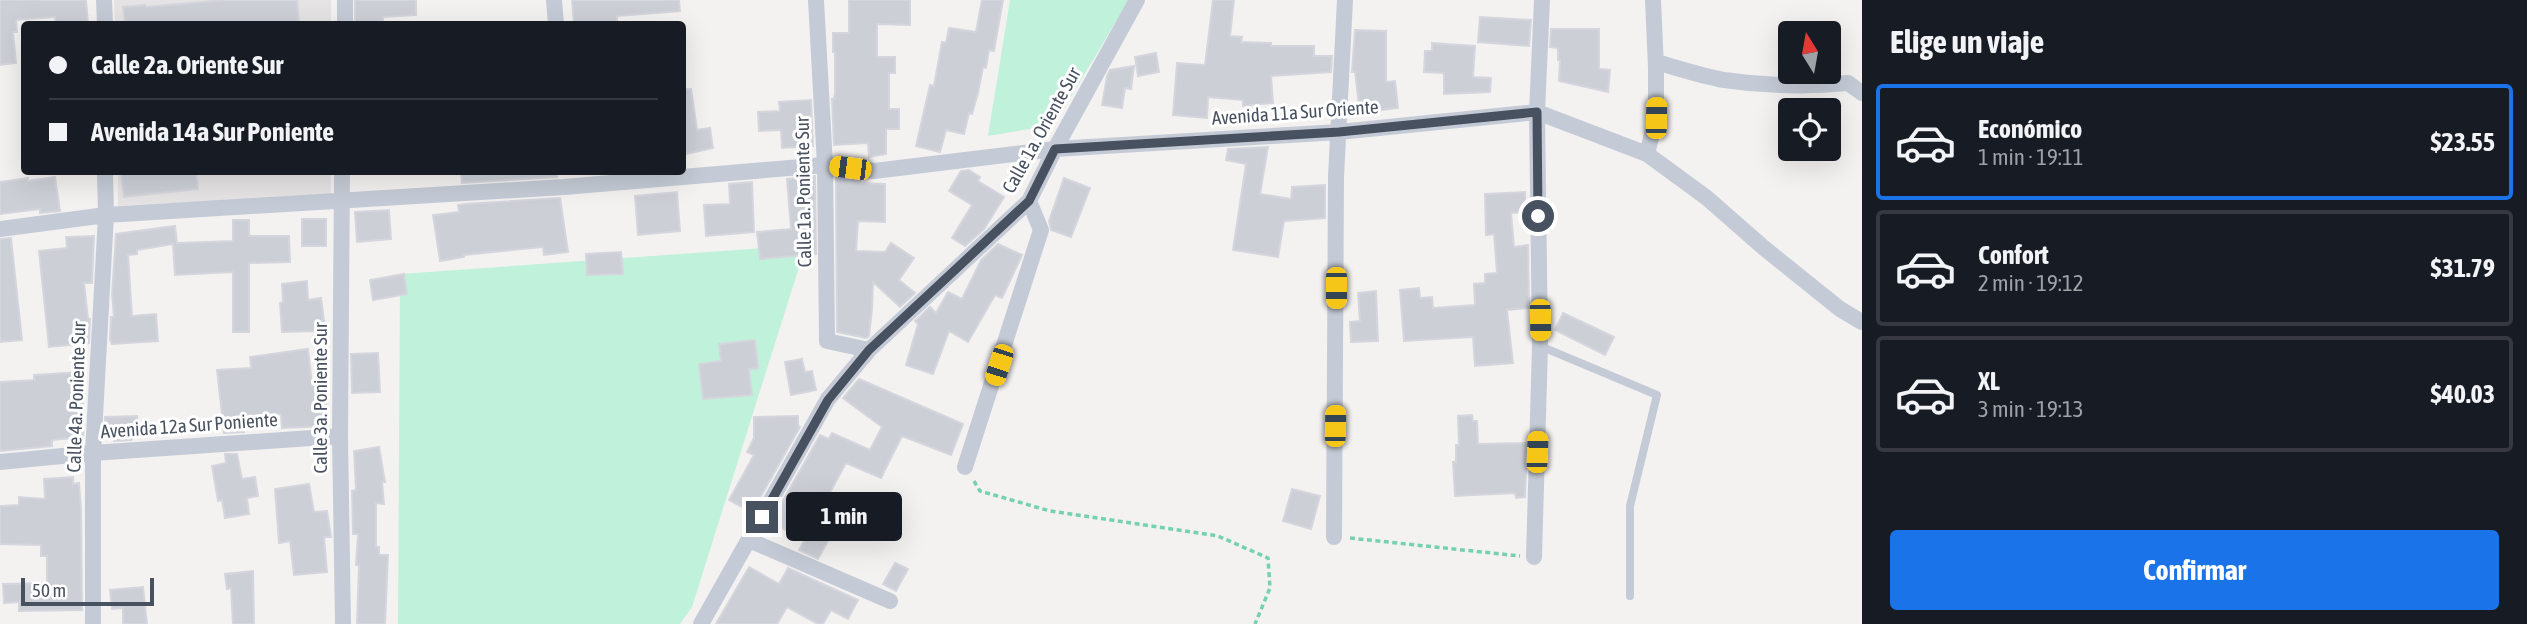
<!DOCTYPE html>
<html lang="es">
<head>
<meta charset="utf-8">
<style>
	:root { --surface:#171b24; --page:#242831; --text:#f1f3f6; --muted:#9ea1a6; --line:#363941; --accent:#1a73e8 }
	body { margin:0; font-family:"Asap Condensed",sans-serif; background:var(--page); color:var(--text); height:100vh; display:flex; flex-direction:column; font-size:26px; white-space:nowrap }
	* { box-sizing:border-box; margin:0 }
	p { font-size:23px; color:var(--muted) }
	.icon { flex:none; width:38px; height:38px; fill:none; stroke:currentColor; stroke-width:2; stroke-linecap:round; stroke-linejoin:round }
	.map { position:relative; flex:1; overflow:hidden }
	.panel { display:flex; flex-direction:column; background:var(--surface); width:665px }
	.panel>* { flex:none }
	.top-card { position:absolute; left:21px; top:21px; width:665px; height:154px; border-radius:7px; box-shadow:0 7px 28px #0002; display:grid; align-content:center; height:154px; padding:0 28px; background:var(--surface) }
	.needle { width:46px; rotate:349deg }
	.fabs { position:absolute; left:1778px; top:21px; display:grid; gap:14px }
	.fabs a { display:grid; place-items:center; width:63px; height:63px; border-radius:7px; background:var(--surface); box-shadow:0 7px 28px #0002; font-size:35px }
	.scale { position:absolute; left:21px; bottom:18px; width:133px; box-sizing:border-box; padding-left:7px; border:4px solid #485160; border-top:0; font-size:19px; line-height:24px; white-space:nowrap; color:#485160; -webkit-text-stroke:5px #fff; paint-order:stroke }
	.end { position:absolute; width:32px; height:32px; margin:-16px; border:9px solid #485160; background:#fff; box-shadow:0 0 0 4px #fff }
	.from { border-radius:50% }
	.bubble { position:absolute; height:49px; border-radius:7px; background:var(--surface); box-shadow:0 7px 28px #0002; font-size:23px; font-weight:700; line-height:49px; text-align:center }
	.car { position:absolute; width:21px; height:42px; margin:-21px -10px; border-radius:9px; box-shadow:0 0 5px 2px #0007; background:linear-gradient(#f5c518 24%,#345 0 40%,#f5c518 0 76%,#345 0 86%,#f5c518 0) }
	.top-card b { display:flex; align-items:center; gap:24px; height:66px; font-size:26px }
	.top-card b+b { border-top:2px solid var(--line) }
	.top-card i { width:18px; height:18px; background:var(--text) }
	ul { padding:0; list-style:none }
	li { display:flex; align-items:center; gap:21px; height:116px; margin:0 14px 10px; padding:0 14px; border:4px solid var(--line); border-radius:7px }
	li div { flex:1 }
	li b { display:block; font-size:26px }
	li em { font-style:normal; font-weight:700 }
	li.current { border-color:var(--accent) }
	li>.icon { width:63px; height:63px; stroke-width:1.5 }
	h2 { padding:0 28px; font-size:32px; line-height:84px }
	.button { display:flex; gap:14px; margin-top:auto; padding:14px 28px }
	.button a { flex:1; height:80px; border-radius:7px; background:var(--accent); color:#fff; font-size:28px; font-weight:700; line-height:80px; text-align:center }
	main { display:flex; flex:1; min-height:0 }
	.map>svg:first-child { display:block }
	.education { fill:#e5e3e3 }
	.green { fill:#c0f1db }
	.building { fill:#cdcfd7; stroke:#d5d6dd; stroke-width:2 }
	.lines { fill:none; stroke-linecap:round; stroke-linejoin:round }
	.path { stroke:#76d1b3; stroke-width:3.5; stroke-dasharray:5 3.5; stroke-linecap:butt }
	.lane { stroke:#c5cbd6; stroke-width:8 }
	.street { stroke:#c5cbd6; stroke-width:16 }
	.route { stroke:#485160; stroke-width:9 }
	.labels { text-anchor:middle; dominant-baseline:central; stroke-width:6; stroke-linejoin:round; paint-order:stroke }
	.street-label { font-size:19px; fill:#485160; stroke:#fff }
</style>
</head>
<body>
<main>
<div class="map">
<svg width="1862" height="624" viewBox="0 0 1862 624">
	<rect width="100%" height="100%" fill="#f4f2f1"/>
	<path class="education" d="M114,0H331V24H115Z
		M118,172H331V195L118,206Z"/>
	<path class="green" d="M1010,0H1129L1054,125L988,136Z
		M806,245L692,607L680,624H398L400,274Z"/>
	<path class="building" d="M0,0H86L88,24H56L55,17L16,20L17,32H13L16,63L0,65Z
		M223,0H297L299,24H125L123,7L145,5L146,7Z
		M355,0H416V15L383,17V21H379V24H355Z
		M572,0H679L680,11L617,16V24H574Z
		M849,0H910V25L877,24V57H895V73H889V109H899V129H886V154L869,157L868,143L834,145L832,99H834L835,91V52H833V33H849Z
		M982,0H1003L994,51L989,50L986,68L983,67L978,93L972,114L969,113L964,134L946,130L940,152L916,146L930,85L934,86L942,42L946,43L949,28L976,32Z
		M1213,0H1234L1230,36L1242,37L1241,42L1271,43V46H1314V56H1332L1331,72L1271,76L1273,103L1243,106V100L1208,97L1207,118L1173,115L1177,63L1205,65Z
		M1480,17L1531,20L1529,46L1478,42Z
		M1551,29H1599V69L1610,70L1608,92L1559,81L1560,60H1558V48L1550,47Z
		M1355,30L1386,31V82L1395,81L1398,108L1360,113L1355,72H1352Z
		M1432,43L1475,46L1473,77L1491,78L1490,92L1444,94V73L1424,72L1425,51H1432Z
		M1156,53L1159,72L1138,76L1135,57Z
		M1134,66L1131,89L1125,88L1122,108L1102,105L1107,76L1110,70Z
		M682,89H691L697,130L710,128L713,148L682,155Z
		M811,100L813,146L782,148L781,130L759,131L758,112L780,111L779,102Z
		M1268,147L1260,194L1291,199L1292,187L1325,185V218L1284,221L1278,257L1233,250L1246,164L1226,160L1228,149Z
		M969,170L980,177L978,181L1004,197L984,229L965,246L952,238L972,205L949,191L961,171Z
		M121,172H196L198,189L124,197Z
		M461,172H557V177L462,183Z
		M815,176L816,254L760,259L757,232L791,229L787,179Z
		M55,177L60,211L40,213V209L0,214V182L28,178V181Z
		M836,177L860,180V183L885,184V222L858,221L856,251L885,252L891,243L914,258L899,280L915,293L900,307L873,282L872,310L869,336L866,338L837,332Z
		M1064,178L1090,188L1071,237L1051,230L1049,221Z
		M752,182L754,232L706,236L704,205L730,204L729,184Z
		M677,192L680,231L638,235L635,196Z
		M1525,192L1526,212L1511,213L1514,247L1528,245L1529,308L1507,310L1513,363L1475,366L1473,337L1404,341L1400,290L1419,288L1420,298L1432,297L1433,308L1475,305L1474,284L1485,283V274L1497,273L1494,234L1486,235L1485,194Z
		M560,198L568,252L544,255L543,247L464,255V257L440,261L433,215L459,212L458,205L465,204Z
		M389,210L391,239L357,242L355,212Z
		M302,219H326V246H302Z
		M233,220H249V236H289L290,262L249,263V332H233V272L175,275L173,244L137,250V254L128,255L132,316L156,314L158,341L112,344L110,340L111,317H114L112,295L116,234L175,226L177,243L233,241Z
		M94,236L92,283H84L88,319H90L89,343L49,347L39,251L67,248L66,237Z
		M11,238L22,340L0,342V239Z
		M998,244L1022,255L1002,298L995,295L968,342L949,331L933,374L906,365L918,324L915,321L930,307L936,313L948,292L962,299L981,260Z
		M621,252L623,274L587,275L586,254Z
		M404,274L407,294L373,300L370,280Z
		M307,281L308,300L321,298L324,321L319,322L320,331L282,332L280,303L283,302L282,284Z
		M1376,291L1378,341L1351,342L1350,322L1360,321L1358,293Z
		M1563,313L1614,337L1605,355L1555,330Z
		M755,340L758,368L749,369L752,395L703,399L699,364L721,361L719,344Z
		M308,349L312,385H315V391L325,390L328,426L282,428L281,414L244,416V432L224,433L217,370L251,368L250,357Z
		M378,353L380,392L352,393L351,354Z
		M802,359L805,372L812,371L816,390L791,395L785,362Z
		M80,372L84,417L83,437L52,440V446L0,451V382L34,380V375Z
		M859,379L963,424L951,455L902,436L881,478L846,463L828,496L847,506L818,559L799,550L804,541L771,522L820,435L829,439L832,433L870,450L882,427L843,398Z
		M1472,415L1473,421H1477L1478,444L1527,443L1525,497L1516,498L1515,493L1455,496L1453,462H1456V445H1459L1458,416Z
		M137,416V434L131,440L114,441L113,430H105V417Z
		M798,416V426L800,427L752,512L729,500L754,455L747,452L754,438V417Z
		M379,447L385,482H382L384,504L376,503V547H379V555H388L385,624H357L359,565H356L358,534H353L352,491L356,490L354,451Z
		M225,454H237L242,479L255,477L258,496L247,498L249,514L225,518L222,500L218,501L212,466L226,463Z
		M73,477V484L79,483L81,509L82,610L19,611V602L4,603L3,584L47,583V556H41V545L0,544V506L19,505V497L45,499L44,479Z
		M309,484L314,512L327,511L331,537H324L327,572L294,575L290,541L279,543L275,489Z
		M1292,489L1320,496L1311,529L1283,521Z
		M895,563L908,569L896,591L883,584Z
		M749,567L779,584L788,568L858,600L848,619L831,610L823,624H818L787,607L777,624H716Z
		M253,571L254,624H233L231,588L227,589L225,574Z
		M143,587L147,624H123V608L112,609L110,590Z"/>
	<g class="lines">
		<path class="path" d="M974,481L980,491L1050,511L1218,536L1268,558L1270,588L1255,624
			M1350,538L1520,556"/>
		<path class="lane" d="M1540,346L1657,395L1630,506V596"/>
		<path class="street" d="M104,0L105,24
			M554,0L556,24
			M816,0L825,165L827,341L869,350
			M345,24V0
			M1656,62C1678,68 1701,76 1724,80C1765,86 1807,87 1848,83L1862,93
			M1647,154L1656,118V68L1653,0
			M342,172L340,436L343,624
			M0,229L106,215L564,187L825,165L874,171L1055,149L1339,132L1537,112L1647,154L1707,198L1764,248L1840,309L1862,322
			M0,462L93,453L340,436
			M965,467L1041,230L1029,201
			M1334,537L1336,177L1345,0
			M749,540L890,601
			M1534,557L1540,346L1537,112L1542,0
			M93,624V453L106,215L105,172
			M701,624L828,399L869,350L1029,201L1055,149L1137,0"/>
	</g>
	<g class="lines">
		<path class="route" d="M762,517L828,400L869,350L1029,201L1055,149L1339,132L1537,112L1538,216"/>
	</g>
	<g class="labels">
		<g class="street-label">
			<text transform="translate(1295 112) rotate(-4)">Avenida 11a Sur Oriente</text>
			<text transform="translate(1041 130) rotate(-61)">Calle 1a. Oriente Sur</text>
			<text transform="translate(803 192) rotate(-91)">Calle 1a. Poniente Sur</text>
			<text transform="translate(76 397) rotate(-88)">Calle 4a. Poniente Sur</text>
			<text transform="translate(320 398) rotate(-90)">Calle 3a. Poniente Sur</text>
			<text transform="translate(189 425) rotate(-4)">Avenida 12a Sur Poniente</text>
		</g>
	</g>
</svg>
<div class="fabs">
<a><svg class="needle" viewBox="-14 -14 28 28"><path d="M0-13l5 13h-10z" fill="#e53935"/><path d="M0 13l5-13h-10z" fill="#9ea1a6"/></svg></a>
<a><svg class="icon" aria-label="locate" viewBox="0 0 24 24"><circle cx="12" cy="12" r="6"/><path d="M12 2v4M12 18v4M2 12h4M18 12h4"/></svg></a>
</div>
<div class="scale">50 m</div>
<i class="end from" style="left:1538px;top:216px"></i>
<i class="end" style="left:762px;top:517px"></i>
<div class="bubble" style="left:786px;top:492px;width:116px">1 min</div>
<i class="car" style="left:1656px;top:118px;rotate:1deg"></i>
<i class="car" style="left:850px;top:168px;rotate:277deg"></i>
<i class="car" style="left:1336px;top:288px;rotate:180deg"></i>
<i class="car" style="left:1540px;top:320px;rotate:179deg"></i>
<i class="car" style="left:999px;top:365px;rotate:198deg"></i>
<i class="car" style="left:1335px;top:426px;rotate:1deg"></i>
<i class="car" style="left:1537px;top:452px;rotate:2deg"></i>
<div class="top-card">
<b><i class="from"></i>Calle 2a. Oriente Sur</b>
<b><i></i>Avenida 14a Sur Poniente</b>
</div>
</div>
<section class="panel">
<h2>Elige un viaje</h2>
<ul>
<li class="current"><svg class="icon" aria-label="car" viewBox="0 0 24 24"><path d="M5 17H2v-5l4-1 3-4h7l3 4 3 1v5h-3M9 17h6M6 11h13"/><circle cx="7" cy="17" r="2"/><circle cx="17" cy="17" r="2"/></svg><div><b>Económico</b><p>1 min · 19:11</p></div><em>$23.55</em></li>
<li><svg class="icon" aria-label="car" viewBox="0 0 24 24"><path d="M5 17H2v-5l4-1 3-4h7l3 4 3 1v5h-3M9 17h6M6 11h13"/><circle cx="7" cy="17" r="2"/><circle cx="17" cy="17" r="2"/></svg><div><b>Confort</b><p>2 min · 19:12</p></div><em>$31.79</em></li>
<li><svg class="icon" aria-label="car" viewBox="0 0 24 24"><path d="M5 17H2v-5l4-1 3-4h7l3 4 3 1v5h-3M9 17h6M6 11h13"/><circle cx="7" cy="17" r="2"/><circle cx="17" cy="17" r="2"/></svg><div><b>XL</b><p>3 min · 19:13</p></div><em>$40.03</em></li>
</ul>
<div class="button"><a>Confirmar</a></div>
</section>
</main>
</body>
</html>
